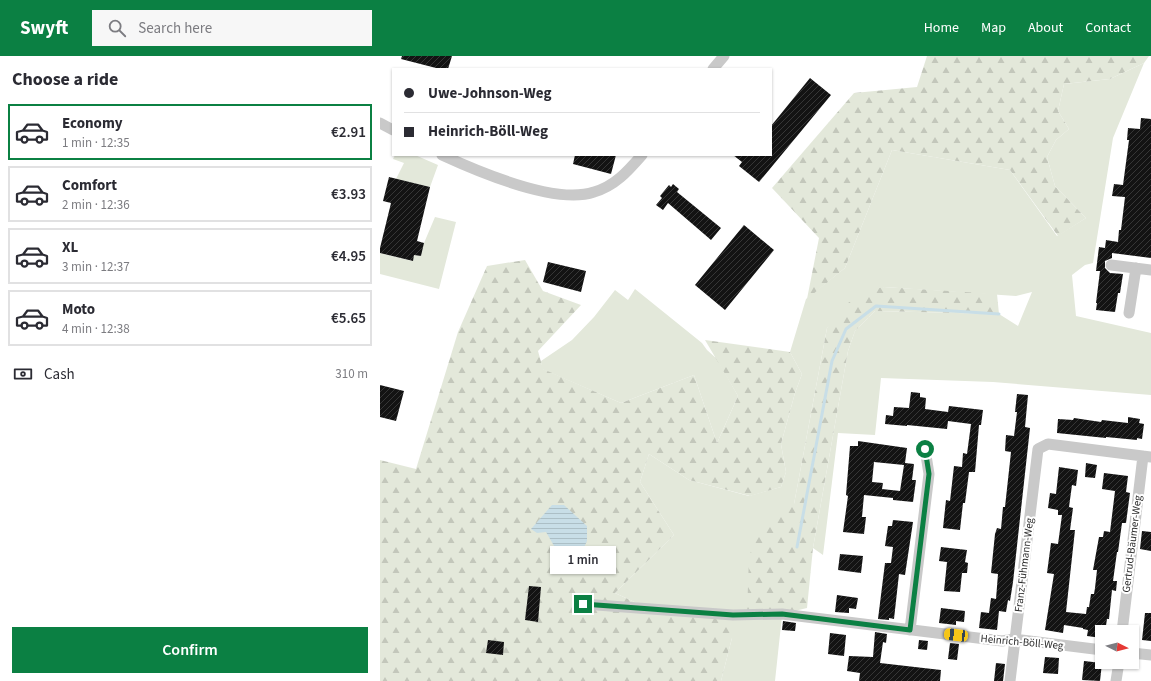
<!DOCTYPE html>
<html lang="en">
<head>
<meta charset="utf-8">
<style>
	:root { --surface:#fff; --page:#f7f7f7; --text:#2b2b33; --muted:#7c7c81; --line:#e1e1e2; --accent:#0b8043 }
	body { margin:0; font-family:"Source Sans 3",sans-serif; background:var(--page); color:var(--text); height:100vh; display:flex; flex-direction:column; font-size:15px; white-space:nowrap }
	* { box-sizing:border-box; margin:0 }
	p { font-size:13px; color:var(--muted) }
	.icon { flex:none; width:22px; height:22px; fill:none; stroke:currentColor; stroke-width:2; stroke-linecap:round; stroke-linejoin:round }
	.map { position:relative; flex:1; overflow:hidden }
	.panel { display:flex; flex-direction:column; background:var(--surface); width:380px }
	.panel>* { flex:none }
	.top-card { position:absolute; left:12px; top:12px; width:380px; height:88px; border-radius:0px; box-shadow:0 1px 3px #0004; display:grid; align-content:center; height:88px; padding:0 12px; background:var(--surface) }
	.needle { width:26px; rotate:96deg }
	.controls { position:absolute; left:715px; top:569px; display:grid; gap:8px }
	.controls a { display:grid; place-items:center; width:44px; height:44px; border-radius:0px; background:var(--surface); box-shadow:0 1px 3px #0004; font-size:20px }
	.end { position:absolute; width:18px; height:18px; margin:-9px; border:5px solid #0b8043; background:#fff; box-shadow:0 0 0 2px #fff }
	.from { border-radius:50% }
	.bubble { position:absolute; height:28px; border-radius:0px; background:var(--surface); box-shadow:0 1px 3px #0004; font-size:13px; font-weight:600; line-height:28px; text-align:center }
	.car { position:absolute; width:12px; height:24px; margin:-12px -6px; border-radius:5px; box-shadow:0 0 3px 1px #0007; background:linear-gradient(#f5c518 24%,#345 0 40%,#f5c518 0 76%,#345 0 86%,#f5c518 0) }
	.top-card b { display:flex; align-items:center; gap:14px; height:38px; font-size:15px }
	.top-card b+b { border-top:1px solid var(--line) }
	.top-card i { width:10px; height:10px; background:var(--text) }
	ul { padding:0; list-style:none }
	li { display:flex; align-items:center; gap:12px; height:56px; margin:0 8px 6px; padding:0 4px; border:2px solid var(--line); border-radius:0px }
	li div { flex:1 }
	li b { display:block; font-size:15px }
	li em { font-style:normal; font-weight:600 }
	li.selected { border-color:var(--accent) }
	li>.icon { width:36px; height:36px; stroke-width:1.5 }
	h2 { padding:0 12px; font-size:18px; line-height:48px }
	.pay { display:flex; align-items:center; gap:10px; height:44px; padding:0 12px; font-size:15px }
	.pay p { margin-inline-start:auto }
	.primary-button { display:flex; gap:8px; margin-top:auto; padding:8px 12px }
	.primary-button a { flex:1; height:46px; border-radius:0px; background:var(--accent); color:#fff; font-size:16px; font-weight:600; line-height:46px; text-align:center }
	header { display:flex; align-items:center; gap:24px; box-sizing:border-box; height:56px; padding:0 20px; background:var(--accent); color:#fff }
	header strong { font-size:19px }
	nav { display:flex; gap:22px; margin-inline-start:auto; font-size:14px }
	.search { width:280px; height:36px; background:var(--page); display:flex; align-items:center; gap:10px; box-sizing:border-box; padding:0 14px; border-radius:0px; color:var(--muted); font-size:15px }
	main { display:flex; flex:1; min-height:0 }
	.map>svg:first-child { display:block }
	.green { fill:#e3e8da }
	.forest { fill:url(#forest-firs) }
	.water { fill:url(#water-rules) }
	.lines { fill:none; stroke-linecap:round; stroke-linejoin:round }
	.stream { stroke:#c8dee7; stroke-width:3 }
	.building { fill:url(#building-hatch); fill-rule:evenodd }
	.minor { stroke:#c9c9c9; stroke-width:11 }
	.route { stroke:#0b8043; stroke-width:5 }
	.labels { text-anchor:middle; dominant-baseline:central; stroke-width:4; stroke-linejoin:round; paint-order:stroke }
	.street-label { font-size:11px; fill:#2c2c2c; stroke:#fff }
</style>
</head>
<body>
<header>
<strong>Swyft</strong>
<div class="search"><svg class="icon" aria-label="search" viewBox="0 0 24 24"><circle cx="10" cy="10" r="6"/><path d="M15 15l6 6"/></svg>Search here</div>
<nav><a>Home</a><a>Map</a><a>About</a><a>Contact</a></nav>
</header>
<main>
<section class="panel">
<h2>Choose a ride</h2>
<ul>
<li class="selected"><svg class="icon" aria-label="car" viewBox="0 0 24 24"><path d="M5 17H2v-5l4-1 3-4h7l3 4 3 1v5h-3M9 17h6M6 11h13"/><circle cx="7" cy="17" r="2"/><circle cx="17" cy="17" r="2"/></svg><div><b>Economy</b><p>1 min · 12:35</p></div><em>€2.91</em></li>
<li><svg class="icon" aria-label="car" viewBox="0 0 24 24"><path d="M5 17H2v-5l4-1 3-4h7l3 4 3 1v5h-3M9 17h6M6 11h13"/><circle cx="7" cy="17" r="2"/><circle cx="17" cy="17" r="2"/></svg><div><b>Comfort</b><p>2 min · 12:36</p></div><em>€3.93</em></li>
<li><svg class="icon" aria-label="car" viewBox="0 0 24 24"><path d="M5 17H2v-5l4-1 3-4h7l3 4 3 1v5h-3M9 17h6M6 11h13"/><circle cx="7" cy="17" r="2"/><circle cx="17" cy="17" r="2"/></svg><div><b>XL</b><p>3 min · 12:37</p></div><em>€4.95</em></li>
<li><svg class="icon" aria-label="car" viewBox="0 0 24 24"><path d="M5 17H2v-5l4-1 3-4h7l3 4 3 1v5h-3M9 17h6M6 11h13"/><circle cx="7" cy="17" r="2"/><circle cx="17" cy="17" r="2"/></svg><div><b>Moto</b><p>4 min · 12:38</p></div><em>€5.65</em></li>
</ul>
<div class="pay"><svg class="icon" aria-label="cash" viewBox="0 0 24 24"><path d="M3 7h18v10H3z"/><circle cx="12" cy="12" r="2"/></svg>Cash<p>310 m</p></div>
<div class="primary-button"><a>Confirm</a></div>
</section>
<div class="map">
<svg width="771" height="625" viewBox="0 0 771 625">
	<defs>
		<pattern id="forest-firs" width="22" height="20" patternUnits="userSpaceOnUse"><rect width="22" height="20" fill="#e3e8da"/><path d="M5 1l3.5 6h-7zM16 11l3.5 6h-7z" fill="#c3c7bb"/></pattern>
		<pattern id="water-rules" width="6" height="5" patternUnits="userSpaceOnUse"><rect width="6" height="5" fill="#c8dee7"/><path d="M0 2.5h6" fill="none" stroke="#acbfc6"/></pattern>
		<pattern id="building-hatch" width="6" height="6" patternUnits="userSpaceOnUse"><rect width="6" height="6" fill="#131313"/><path d="M-1 1l2-2M0 6l6-6M5 7l2-2" fill="none" stroke="#363636"/></pattern>
	</defs>
	<rect width="100%" height="100%" fill="#fff"/>
	<path class="green" d="M764,7L733,82L713,207L705,209L692,219L696,260L771,277V339L613,326L501,322L495,379L458,377L443,499L433,492L468,295L475,275L495,255L619,258L638,270L652,236L636,240L504,231L447,272L414,448L395,625H341L352,582L272,554L235,537L294,479L260,426L269,398L309,424L369,440L401,431L406,416L401,388L415,337L422,318L410,296L426,243L465,212L512,94L630,114L677,180L706,162L675,130L667,101L676,84L689,73L678,55L684,28L730,23Z
		M15,99H35L58,109L50,131L16,123L24,107L13,103Z
		M55,161L76,166L59,233L0,218V197L32,205L34,199L41,200L44,187Z
		M255,233L322,287L327,294L337,303L358,340L337,387L314,319L241,347L162,313L161,305L192,284L214,261L235,234L248,244Z"/>
	<path class="forest" d="M547,0H769L764,7L730,23L684,28L678,55L689,73L676,84L667,101L675,130L706,162L678,180L630,114L512,94L465,212L427,243L439,182L392,132L474,37L537,31Z
		M145,204L163,235L201,249L158,295L163,313L241,347L314,319L337,387L358,340L325,284L410,296L422,318L415,337L401,388L406,416L401,431L370,440L309,424L269,398L260,426L294,479L235,537L272,554L353,559L352,582L341,625H0V404L36,413L78,276L107,210Z
		M504,231L617,238L619,258L495,255L475,275L468,295L433,492L427,552L402,558H367L369,501L376,482L400,452L414,448L447,272L468,247L486,235Z"/>
	<path class="water" d="M172,449H184L207,470V485L193,515L176,504L177,495L166,476L157,477L151,473Z"/>
	<g class="lines">
		<path class="stream" d="M417,491L452,305L466,273L496,250L619,258"/>
	</g>
	<path class="building" d="M22,0H72L68,13H60L21,3Z
		M430,22L451,39L379,126L359,110L362,106L353,99H391V70Z
		M761,62L771,63V202L732,197V202L725,205V212L730,217L743,218L740,237H738L735,256L716,254L717,247H716L720,215H716L719,191L725,192L726,184L738,186L739,174H741L745,141L732,140L734,128L743,129L749,84H747L748,72L760,73Z
		M195,99H236L231,118L193,108Z
		M9,121L50,131L37,185L44,187L41,200L34,199L33,205L0,197V192L11,147L3,145Z
		M293,128L299,133L297,136L341,172L331,184L288,147L283,154L276,149L282,142L280,140L289,129L291,131Z
		M364,169L394,194L345,254L315,229Z
		M168,206L206,215L201,236L163,226Z
		M0,329L24,335L16,365L0,361Z
		M531,336L540,337V341L546,342L545,353L568,356L569,350L603,354L601,369H599L595,416H589L585,447H583L580,474L563,472L566,444L570,445L574,410L582,411L583,397L587,398L591,368L568,365L567,373L527,369V370L505,368L506,359L513,360L514,351L529,352Z
		M637,338L648,339L645,371L650,372L633,526L630,545L628,544L626,556L619,555L617,574L599,572L601,556L609,557L611,542L616,543L618,518L611,517L615,478L617,472L621,473L623,451H625L631,396L625,395L626,379L634,380L637,356H635Z
		M748,361L760,363L759,367L764,368L762,383L757,382V384L726,381V382L677,377L678,363L693,364L694,362L721,366L722,364L748,367Z
		M478,385L527,392L525,407L534,408L532,424H536L533,446L513,444V442L484,439L482,461H486L484,478L463,476L468,440L466,439L470,390H478ZM494,406L524,409L520,435L502,433L503,427L492,426Z
		M706,407L717,409L715,422L705,421Z
		M679,411L698,414L696,430L692,429L689,451L693,452L690,474H695L686,556L706,558L707,551H709L711,538H714L715,532L717,514H713L719,481H723L724,475L730,476L735,435L722,433L724,417L748,420L746,436L750,437L746,467H742L738,496H737L733,525H737L736,535L732,534L729,563H727L725,576H722V582L707,580L708,574L703,573V572L684,569L683,577L665,574L674,518L667,517L671,487L678,488L682,459H678V454L668,452L670,437L676,438Z
		M513,464L533,466L525,519L519,518L514,563L509,562V564L498,563L505,507H511L513,491L505,490L508,470H512Z
		M762,475L771,476V495L760,493Z
		M561,491L587,494L585,506L588,507L587,517H582L580,536L564,535L567,506L559,505Z
		M460,498L483,500L481,517L458,514Z
		M149,530L161,531L158,566L145,564Z
		M457,539L478,542L476,553L469,552V557L455,556Z
		M561,552L585,555L584,566L576,565V569L559,567Z
		M765,557H771V585L762,584Z
		M403,565L416,567L415,575L402,574Z
		M495,576L507,578L506,587L503,586L500,607L561,614L560,625H479L480,617L467,615L469,600L493,601Z
		M450,577L466,579L464,600L448,598Z
		M108,584L124,586L123,599L106,597Z
		M539,584L548,585L547,594L538,593Z
		M570,587L579,588L577,604L568,603Z
		M665,601L679,602L678,618L663,617Z
		M704,605L722,607L720,625L702,624Z
		M616,607L625,608L623,625H614Z"/>
	<g class="lines">
		<path class="minor" d="M333,13L344,0
			M0,67L13,74
			M62,99C99,116 175,149 214,136C235,130 248,115 262,99
			M731,209L771,214
			M749,257L756,212
			M203,548L353,559L402,558L622,585L634,583L722,594
			M530,574L549,418L545,393
			M742,576L763,400
			M752,597L771,599
			M630,625L658,393L668,388L771,401
			M736,625L739,606"/>
	</g>
	<g class="lines">
		<path class="route" d="M203,548L353,559L402,558L530,574L549,418L545,393"/>
	</g>
	<g class="labels">
		<g class="street-label">
			<text transform="translate(752 488) rotate(-83)">Gertrud-Bäumer-Weg</text>
			<text transform="translate(644 509) rotate(-83)">Franz-Fühmann-Weg</text>
			<text transform="translate(642 586) rotate(5)">Heinrich-Böll-Weg</text>
		</g>
	</g>
</svg>
<div class="controls">
<a><svg class="needle" viewBox="-14 -14 28 28"><path d="M0-13l5 13h-10z" fill="#e53935"/><path d="M0 13l5-13h-10z" fill="#7c7c81"/></svg></a>
</div>
<i class="end from" style="left:545px;top:393px"></i>
<i class="end" style="left:203px;top:548px"></i>
<div class="bubble" style="left:170px;top:490px;width:66px">1 min</div>
<i class="car" style="left:576px;top:579px;rotate:277deg"></i>
<div class="top-card">
<b><i class="from"></i>Uwe-Johnson-Weg</b>
<b><i></i>Heinrich-Böll-Weg</b>
</div>
</div>
</main>
</body>
</html>
